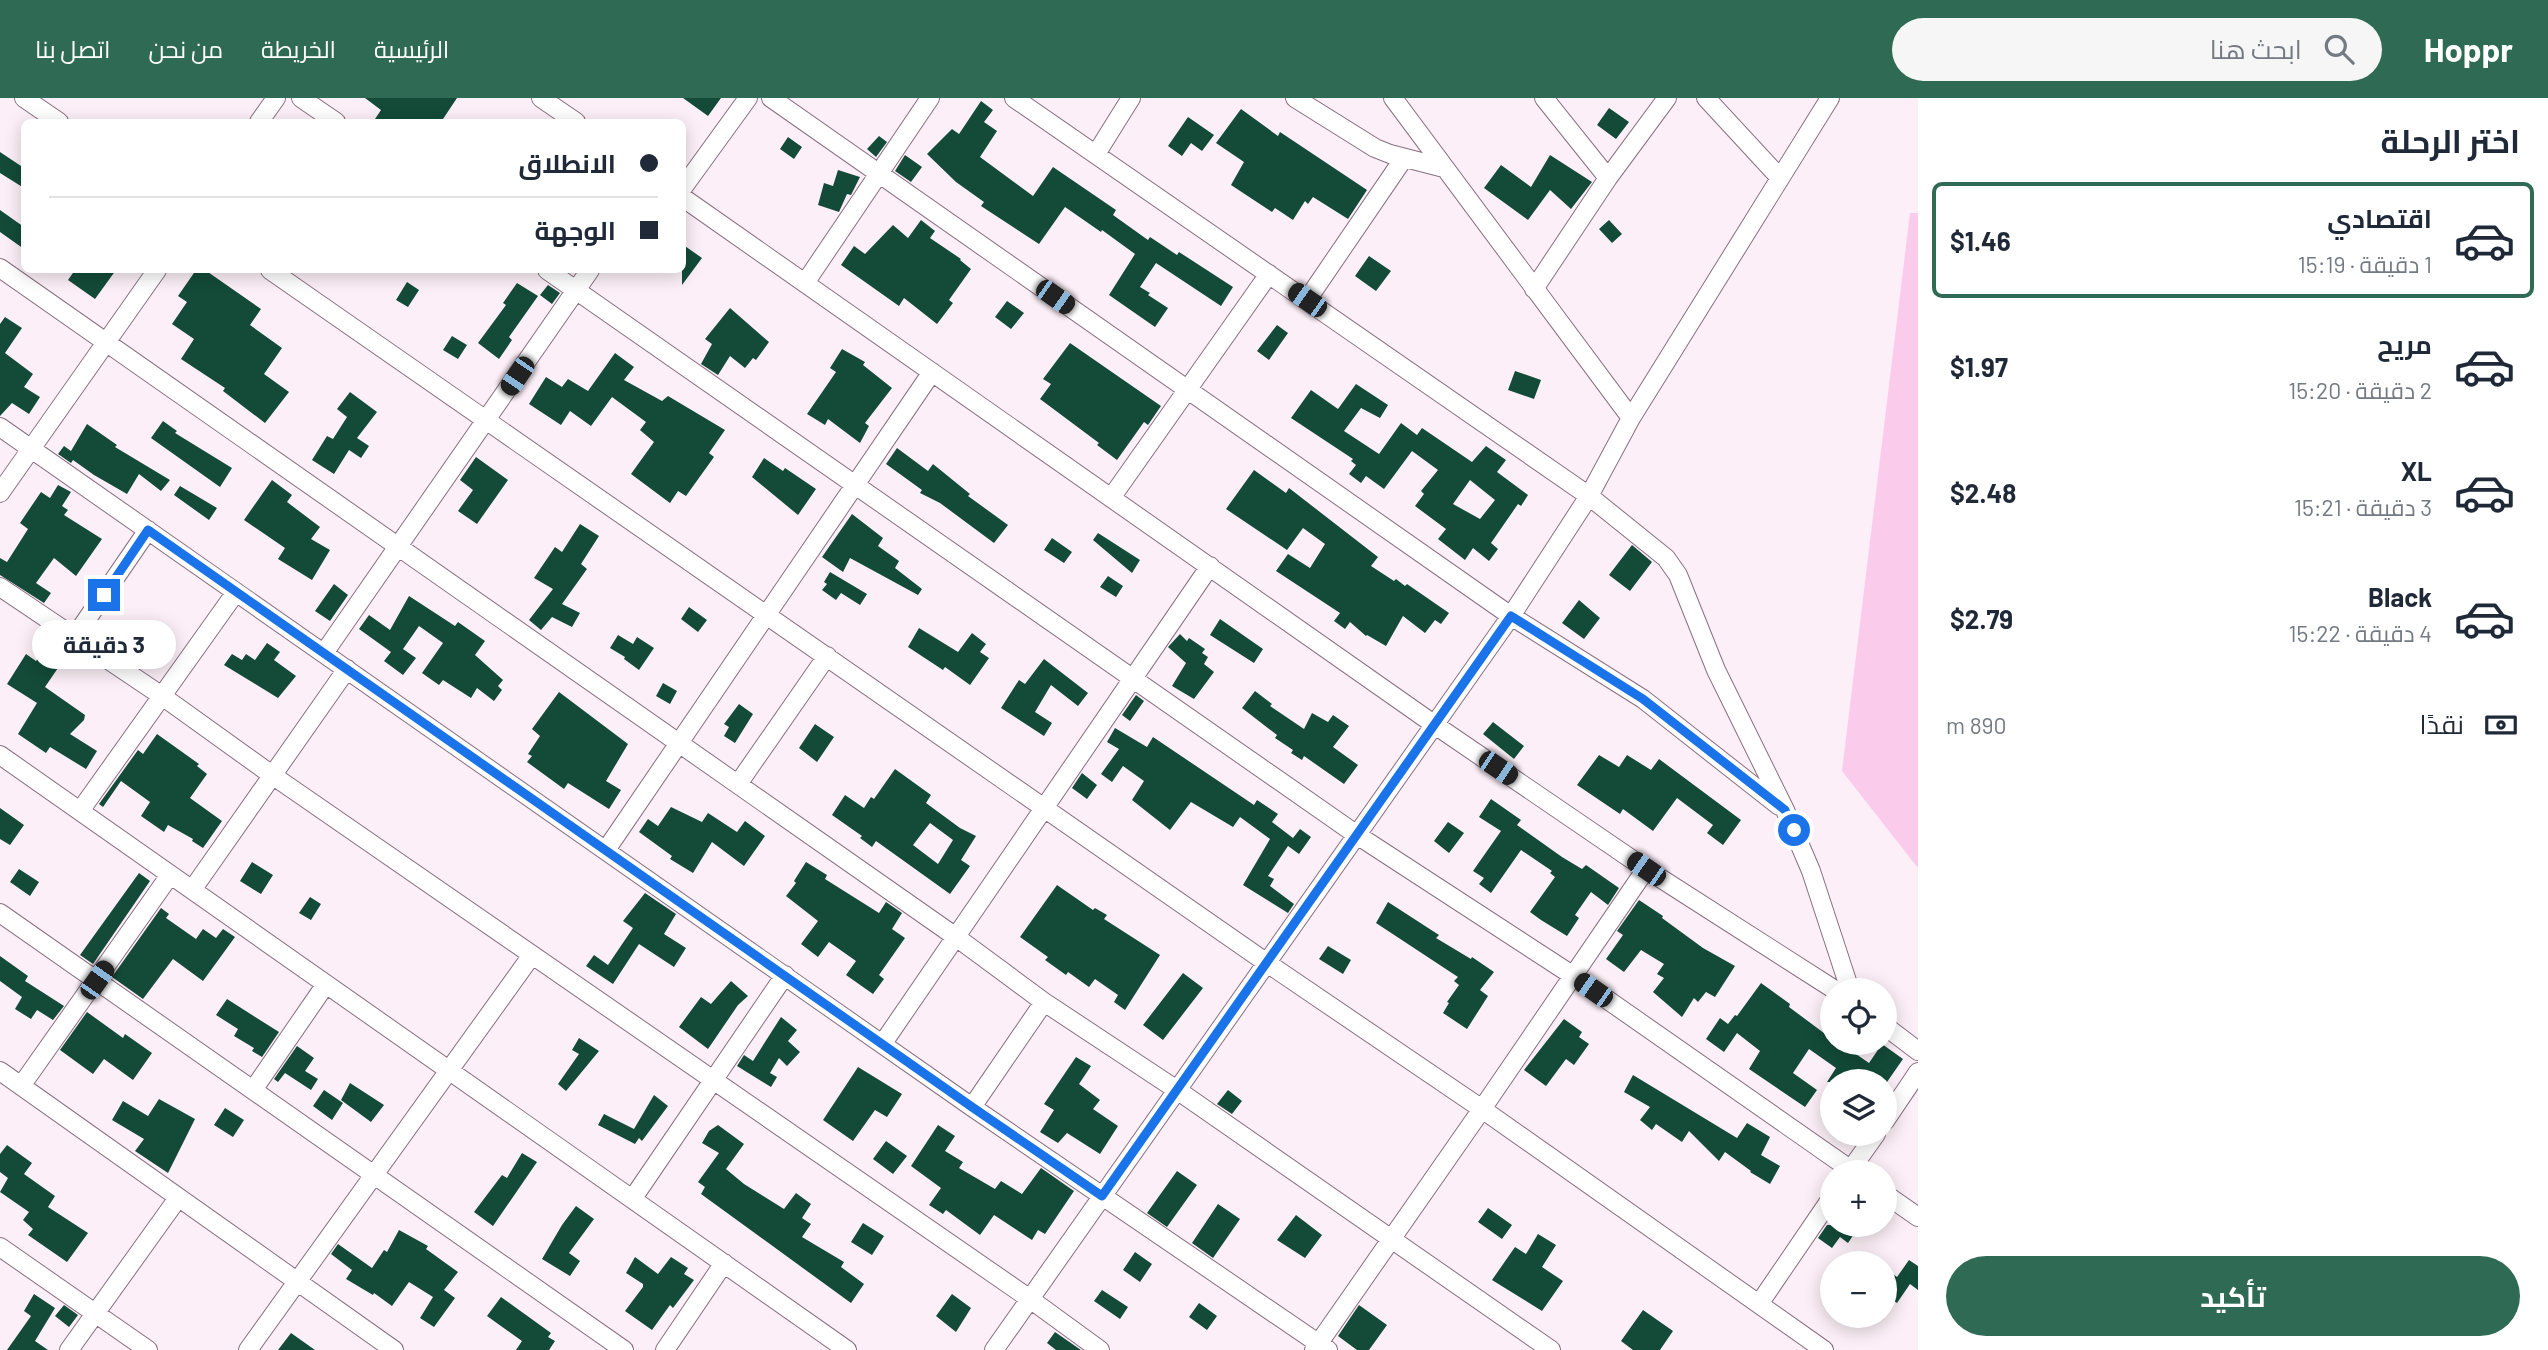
<!DOCTYPE html>
<html lang="ar">
<head>
<meta charset="utf-8">
<style>
	:root { --surface:#fff; --page:#f6f6f7; --text:#1f2937; --muted:#747a83; --line:#e0e1e3; --accent:#2f6a54 }
	body { margin:0; font-family:Barlow,Cairo,sans-serif; background:var(--page); color:var(--text); direction:rtl; height:100vh; display:flex; flex-direction:column; font-size:26px; white-space:nowrap }
	* { box-sizing:border-box; margin:0 }
	p { font-size:23px; color:var(--muted) }
	.icon { flex:none; width:38px; height:38px; fill:none; stroke:currentColor; stroke-width:2; stroke-linecap:round; stroke-linejoin:round }
	.map { position:relative; flex:1; overflow:hidden; direction:ltr }
	.panel { display:flex; flex-direction:column; background:var(--surface); width:630px }
	.panel>* { flex:none }
	.banner { position:absolute; left:21px; top:21px; width:665px; height:154px; border-radius:10px; box-shadow:0 4px 18px #0003; direction:rtl; display:grid; align-content:center; height:154px; padding:0 28px; background:var(--surface) }
	.controls { position:absolute; left:1820px; top:880px; display:grid; gap:14px }
	.controls a { display:grid; place-items:center; width:77px; height:77px; border-radius:50%; background:var(--surface); box-shadow:0 4px 18px #0003; font-size:35px }
	.end { position:absolute; width:32px; height:32px; margin:-16px; border:9px solid #1a73e8; background:#fff; box-shadow:0 0 0 4px #fff }
	.from { border-radius:50% }
	.bubble { position:absolute; height:49px; border-radius:24px; background:var(--surface); box-shadow:0 4px 18px #0003; font-size:23px; font-weight:700; line-height:49px; text-align:center; direction:rtl }
	.car { position:absolute; width:21px; height:42px; margin:-21px -10px; border-radius:9px; box-shadow:0 0 5px 2px #0007; background:linear-gradient(#222 24%,#8ab4d8 0 40%,#222 0 76%,#8ab4d8 0 86%,#222 0) }
	.banner b { display:flex; align-items:center; gap:24px; height:66px; font-size:26px }
	.banner b+b { border-top:2px solid var(--line) }
	.banner i { width:18px; height:18px; background:var(--text) }
	ul { padding:0; list-style:none }
	li { display:flex; align-items:center; gap:21px; height:116px; margin:0 14px 10px; padding:0 14px; border:4px solid transparent; border-radius:10px }
	li div { flex:1 }
	li b { display:block; font-size:26px }
	li em { font-style:normal; font-weight:700 }
	li.on { border-color:var(--accent) }
	li>.icon { width:63px; height:63px; stroke-width:1.5 }
	h2 { padding:0 28px; font-size:32px; line-height:84px }
	.pay { display:flex; align-items:center; gap:18px; height:77px; padding:0 28px; font-size:26px }
	.pay p { margin-inline-start:auto }
	.action { display:flex; gap:14px; margin-top:auto; padding:14px 28px }
	.action a { flex:1; height:80px; border-radius:42px; background:var(--accent); color:#fff; font-size:28px; font-weight:700; line-height:80px; text-align:center }
	header { display:flex; align-items:center; gap:42px; box-sizing:border-box; height:98px; padding:0 35px; background:var(--accent); color:#fff }
	header strong { font-size:33px }
	nav { display:flex; gap:38px; margin-inline-start:auto; font-size:24px }
	.search { width:490px; height:63px; background:var(--page); display:flex; align-items:center; gap:18px; box-sizing:border-box; padding:0 24px; border-radius:38px; color:var(--muted); font-size:26px }
	main { display:flex; flex:1; min-height:0 }
	.map>svg:first-child { display:block }
	.green { fill:#fbcbec }
	.building { fill:#134b38; fill-rule:evenodd }
	.lines { fill:none; stroke-linecap:round; stroke-linejoin:round }
	.minor-casing { stroke:#8a6f82; stroke-width:20 }
	.minor { stroke:#fff; stroke-width:18 }
	.route { stroke:#1a73e8; stroke-width:9 }
</style>
</head>
<body>
<header>
<strong>Hoppr</strong>
<div class="search"><svg class="icon" aria-label="search" viewBox="0 0 24 24"><circle cx="10" cy="10" r="6"/><path d="M15 15l6 6"/></svg>ابحث هنا</div>
<nav><a>الرئيسية</a><a>الخريطة</a><a>من نحن</a><a>اتصل بنا</a></nav>
</header>
<main>
<section class="panel">
<h2>اختر الرحلة</h2>
<ul>
<li class="on"><svg class="icon" aria-label="car" viewBox="0 0 24 24"><path d="M5 17H2v-5l4-1 3-4h7l3 4 3 1v5h-3M9 17h6M6 11h13"/><circle cx="7" cy="17" r="2"/><circle cx="17" cy="17" r="2"/></svg><div><b>اقتصادي</b><p>1 دقيقة · 15:19</p></div><em>$1.46</em></li>
<li><svg class="icon" aria-label="car" viewBox="0 0 24 24"><path d="M5 17H2v-5l4-1 3-4h7l3 4 3 1v5h-3M9 17h6M6 11h13"/><circle cx="7" cy="17" r="2"/><circle cx="17" cy="17" r="2"/></svg><div><b>مريح</b><p>2 دقيقة · 15:20</p></div><em>$1.97</em></li>
<li><svg class="icon" aria-label="car" viewBox="0 0 24 24"><path d="M5 17H2v-5l4-1 3-4h7l3 4 3 1v5h-3M9 17h6M6 11h13"/><circle cx="7" cy="17" r="2"/><circle cx="17" cy="17" r="2"/></svg><div><b>XL</b><p>3 دقيقة · 15:21</p></div><em>$2.48</em></li>
<li><svg class="icon" aria-label="car" viewBox="0 0 24 24"><path d="M5 17H2v-5l4-1 3-4h7l3 4 3 1v5h-3M9 17h6M6 11h13"/><circle cx="7" cy="17" r="2"/><circle cx="17" cy="17" r="2"/></svg><div><b>Black</b><p>4 دقيقة · 15:22</p></div><em>$2.79</em></li>
</ul>
<div class="pay"><svg class="icon" aria-label="cash" viewBox="0 0 24 24"><path d="M3 7h18v10H3z"/><circle cx="12" cy="12" r="2"/></svg>نقدًا<p>890 m</p></div>
<div class="action"><a>تأكيد</a></div>
</section>
<div class="map">
<svg width="1918" height="1252" viewBox="0 0 1918 1252">
	<rect width="100%" height="100%" fill="#fceff7"/>
	<path class="green" d="M1910,115H1918V770L1842,673Z"/>
	<path class="building" d="M365,0H457L441,24H373L381,12Z
		M683,0H721L708,18Z
		M981,3L993,12L984,24L997,33L980,59L1033,98L1053,69L1116,112L1113,117L1148,142L1150,139L1177,157L1179,154L1233,189L1221,208L1156,165L1140,189L1150,195L1148,197L1168,210L1155,229L1109,197L1135,156L1102,132L1101,134L1065,109L1039,146L981,108L984,104L956,84L927,56L952,31L959,36Z
		M1609,10L1629,24L1616,41L1597,27Z
		M1241,11L1278,38L1280,34L1367,92L1348,121L1313,99L1308,106L1305,103L1293,122L1275,110L1272,114L1231,87L1244,64L1216,45Z
		M1188,19L1214,37L1202,53L1191,45L1182,58L1168,48Z
		M879,38L887,44L876,59L867,51Z
		M788,39L802,49L794,61L780,51Z
		M0,54L24,70V90L0,75Z
		M905,57L922,69L911,84L895,73Z
		M1550,57L1592,84L1571,111L1550,92L1528,122L1484,90L1501,67L1531,89Z
		M838,72L860,79L851,97L847,96L839,114L818,107L824,85L833,88Z
		M0,112L24,129V151L0,134Z
		M921,122L935,133L930,140L961,161L960,162L971,171L949,202L953,205L937,226L904,200L899,208L841,167L854,148L865,156L893,127L908,140Z
		M1609,122L1622,136L1612,145L1599,131Z
		M682,146L702,160L682,187Z
		M1369,158L1391,173L1376,193L1355,178Z
		M75,172H116L95,201L68,182Z
		M196,172H205L261,211L250,227L282,250L264,276L289,294L265,325L223,293L225,290L181,261L194,241L172,226L187,204L178,198Z
		M407,184L419,192L408,209L396,202Z
		M517,185L538,198L509,239L512,242L499,261L478,245L506,207L503,205Z
		M548,187L560,195L552,206L540,197Z
		M1007,203L1024,215L1011,231L995,219Z
		M730,210L769,244L756,262L753,260L745,270L730,258L718,277L701,266L712,246L705,241Z
		M5,219L22,230L5,255L33,276L24,289L40,299L29,316L12,305L0,318V226Z
		M1277,227L1288,235L1269,262L1257,253Z
		M452,238L467,247L458,261L443,252Z
		M1070,245L1161,308L1148,327L1144,324L1117,362L1097,347L1099,345L1040,301L1051,286L1043,281Z
		M842,251L865,264L863,267L892,290L865,325L869,328L860,345L828,321L825,327L807,316L836,274L830,270Z
		M615,255L634,269L624,282L662,303L668,298L725,332L709,355L714,359L686,398L678,393L670,405L631,376L654,344L640,332L646,324L612,299L591,328L570,313L561,327L529,306L546,279L562,289L568,281L588,293Z
		M1515,273L1541,282L1534,301L1508,292Z
		M1356,286L1388,307L1380,320L1361,310L1344,333L1379,356L1401,325L1417,337L1422,330L1472,364L1486,348L1506,362L1497,374L1528,397L1521,408L1518,406L1491,445L1498,451L1489,463L1473,450L1465,462L1438,441L1446,431L1415,408L1424,396L1421,393L1438,372L1412,353L1384,391L1366,378L1361,385L1349,376L1356,367L1351,363L1353,361L1291,320L1311,292L1338,311ZM1470,382L1495,402L1480,421L1453,406Z
		M350,294L377,314L357,340L369,348L361,360L349,352L334,376L312,362L327,338L333,341L347,319L337,311Z
		M163,323L177,333L175,335L232,370L220,389L151,340Z
		M87,326L117,347L115,349L170,382L161,393L139,376L127,396L94,377L73,362L71,365L58,356L64,348L71,353Z
		M897,350L928,373L933,366L970,396L968,398L1008,427L994,445L940,405L920,395L922,392L886,366Z
		M476,359L508,382L477,426L458,413L473,392L460,382Z
		M764,360L783,373L785,370L816,391L798,417L752,379Z
		M1254,372L1286,395L1289,390L1378,459L1371,468L1394,483L1396,481L1405,488L1407,486L1449,515L1441,526L1435,522L1425,535L1403,518L1386,548L1367,537L1366,538L1350,524L1345,531L1334,523L1340,515L1276,473L1288,456L1310,470L1325,446L1303,430L1287,452L1226,411Z
		M272,382L292,397L287,404L320,429L311,441L330,452L312,482L278,461L285,450L244,422Z
		M58,387L71,394L62,408L68,412L64,417L102,441L76,478L54,460L36,485L51,495L44,505L0,477V460L7,464L28,431L20,425L41,394L50,400Z
		M180,388L217,410L209,422L174,397Z
		M852,416L883,440L878,448L899,463L895,470L922,491L918,497L850,460L843,474L822,459Z
		M580,426L599,438L581,466L587,471L562,506L580,515L572,529L552,519L541,532L529,522L553,491L534,480L555,449L562,454Z
		M1098,435L1140,462L1132,475L1093,442Z
		M1052,440L1072,454L1064,465L1044,452Z
		M1632,447L1652,464L1630,493L1609,477Z
		M830,474L867,496L860,507L841,495L836,502L822,492L827,486L824,484Z
		M1108,478L1123,488L1116,499L1100,489Z
		M334,486L348,497L330,523L315,513Z
		M409,498L455,528L458,524L485,543L475,557L503,582L498,588L502,592L494,603L477,590L471,600L443,582L439,587L422,575L443,545L419,528L403,551L416,560L403,577L384,563L391,554L359,531L369,517L390,532Z
		M1579,502L1600,520L1584,541L1562,525Z
		M689,509L707,522L698,534L681,521Z
		M1220,521L1263,551L1254,565L1210,537Z
		M919,530L958,554L972,535L986,546L980,554L989,560L970,587L945,569L943,572L908,549Z
		M1180,536L1187,543L1189,540L1205,551L1202,555L1208,559L1204,566L1214,574L1194,601L1172,588L1186,565L1168,549Z
		M618,537L633,546L637,539L654,550L639,572L624,561L625,559L610,550Z
		M61,543L71,551L45,589L85,617L84,622L70,636L97,653L86,671L50,649L46,655L18,636L37,605L7,586L26,556L36,563L40,558L47,563Z
		M267,545L280,554L274,562L296,578L278,600L224,567L232,556L242,562L246,556L255,562Z
		M1044,561L1088,595L1078,608L1051,587L1035,614L1052,625L1044,638L1001,610L1019,582L1025,586Z
		M663,585L677,593L670,606L656,598Z
		M1255,593L1272,606L1270,608L1304,631L1312,615L1328,624L1333,617L1349,628L1333,649L1358,667L1344,686L1304,658L1302,662L1291,655L1293,652L1275,640L1277,637L1242,610Z
		M559,594L628,646L606,683L621,692L609,711L568,685L564,691L527,664L532,658L528,656L540,638L532,631Z
		M1136,597L1144,603L1130,623L1122,617Z
		M739,606L753,616L735,645L724,638L729,629L724,626Z
		M1493,624L1524,648L1514,661L1483,636Z
		M815,626L834,639L817,664L799,650Z
		M1115,630L1147,649L1153,639L1254,707L1257,702L1278,716L1272,724L1293,740L1300,731L1311,739L1299,756L1288,748L1268,778L1274,781L1270,788L1294,806L1288,815L1243,787L1270,741L1240,719L1233,729L1191,704L1170,732L1132,702L1144,683L1123,668L1112,684L1101,676L1119,651L1107,644Z
		M157,636L199,666L197,668L207,676L190,700L222,723L203,750L192,743L193,741L168,727L164,734L141,718L150,704L121,683L103,709L99,706L138,652L143,656Z
		M1599,657L1619,669L1627,657L1651,672L1659,661L1741,722L1723,747L1707,735L1713,727L1677,700L1653,733L1623,711L1620,716L1577,687Z
		M895,671L931,697L926,705L960,730L976,738L961,762L970,768L950,796L876,743L872,749L860,740L862,738L832,717L845,697L864,710L871,699L874,701ZM930,725L953,742L938,766L913,747Z
		M1082,675L1097,687L1087,701L1072,690Z
		M1491,701L1521,722L1517,727L1562,759L1582,771L1586,767L1619,790L1608,807L1591,794L1575,817L1579,820L1567,838L1541,822L1530,814L1555,779L1550,775L1552,773L1521,752L1491,795L1479,786L1484,780L1473,773L1501,733L1479,719Z
		M671,709L702,724L708,715L737,734L745,723L765,738L744,768L712,744L693,775L670,761L672,758L639,734L648,721L658,728Z
		M0,710L24,727L10,747L0,741Z
		M1448,724L1464,735L1449,755L1434,743Z
		M252,764L273,777L261,796L240,783Z
		M806,764L827,777L825,781L879,815L886,804L902,815L892,831L905,840L879,877L884,881L873,896L846,877L856,863L829,844L818,859L801,846L818,823L786,798L796,785L794,783Z
		M19,771L39,784L30,798L10,784Z
		M139,775L150,783L93,866L80,857Z
		M1057,787L1093,812L1095,810L1107,817L1104,821L1160,857L1125,912L1114,904L1118,897L1095,881L1089,889L1068,874L1066,877L1045,862L1048,859L1020,839Z
		M645,795L676,816L664,836L686,850L674,869L639,846L613,886L586,868L594,857L608,867L633,830L623,823Z
		M310,799L321,806L311,822L299,815Z
		M1639,802L1663,818L1662,820L1703,850L1735,868L1715,899L1706,894L1698,904L1694,900L1682,919L1653,894L1664,880L1657,876L1664,866L1641,852L1624,874L1606,861L1623,837L1617,833Z
		M1388,804L1439,837L1436,840L1471,861L1472,859L1494,874L1480,892L1488,898L1467,931L1443,915L1449,905L1447,904L1459,887L1454,883L1458,879L1376,825Z
		M161,810L169,816L166,820L196,841L203,831L216,840L223,831L235,839L203,883L173,861L143,901L112,879Z
		M1328,848L1351,862L1343,876L1319,861Z
		M0,858L28,878L25,883L64,908L53,922L37,912L31,921L15,911L22,899L0,883Z
		M1183,875L1203,890L1163,942L1143,927Z
		M731,883L748,898L738,907L708,951L679,929L701,899L711,906Z
		M1761,885L1790,906L1789,909L1832,941V945H1840L1869,965L1882,946L1903,961L1887,984H1827L1836,970L1809,951L1793,975L1817,992L1805,1009L1749,971L1760,953L1737,935L1724,954L1706,941L1720,920L1728,926L1735,917L1737,918Z
		M227,901L279,934L262,959L252,953L254,950L234,938L238,931L216,917Z
		M87,914L123,940L125,936L152,955L133,982L104,961L93,976L60,952Z
		M781,919L797,932L788,943L800,954L787,968L779,960L770,975L777,979L771,989L737,968L744,957L753,963Z
		M1564,921L1582,934L1579,939L1589,946L1574,967L1566,961L1546,988L1524,972Z
		M579,940L599,953L566,993L558,986L579,956L572,952Z
		M297,948L314,960L305,973L318,981L311,992L285,975L278,984L274,981Z
		M1076,959L1091,968L1079,986L1100,1002L1093,1011L1118,1028L1100,1056L1067,1035L1058,1045L1040,1034L1054,1012L1044,1006Z
		M858,969L902,996L887,1019L875,1012L853,1043L823,1022Z
		M1633,977L1737,1040L1747,1025L1770,1039L1761,1057L1780,1068L1770,1086L1750,1074L1751,1073L1725,1054L1719,1063L1689,1033L1682,1044L1656,1026L1652,1032L1640,1022L1650,1009L1624,994Z
		M350,985L384,1007L371,1024L341,1002Z
		M324,992L343,1005L332,1022L313,1008Z
		M1228,992L1242,1003L1232,1016L1217,1006Z
		M654,997L668,1008L642,1043L639,1040L635,1046L598,1027L604,1016L634,1031Z
		M159,1001L195,1021L168,1075L135,1053L144,1041L112,1022L123,1003L148,1018Z
		M225,1010L244,1022L233,1039L214,1027Z
		M718,1027L744,1046L726,1071L744,1086L784,1111L796,1095L811,1106L802,1120L811,1126L802,1139L844,1164L841,1169L864,1186L851,1205L701,1096L705,1089L698,1084L719,1055L702,1045L709,1033Z
		M938,1027L955,1038L945,1053L963,1064L959,1070L995,1091L1001,1083L1022,1096L1041,1070L1074,1093L1045,1136L1038,1132L1032,1142L994,1117L980,1137L946,1112L943,1116L929,1107L941,1090L911,1068Z
		M886,1043L907,1058L893,1076L873,1061Z
		M7,1047L32,1065L24,1076L55,1098L48,1109L88,1135L67,1164L28,1137L33,1131L23,1122L29,1114L0,1094L8,1080L0,1074V1056Z
		M522,1055L537,1064L493,1128L474,1114L502,1077L507,1080Z
		M1177,1073L1197,1087L1167,1129L1147,1115Z
		M1218,1106L1240,1121L1213,1160L1192,1145Z
		M576,1108L594,1121L569,1155L580,1163L570,1178L542,1161L562,1127Z
		M1488,1110L1512,1127L1502,1141L1478,1124Z
		M1296,1117L1322,1137L1305,1160L1277,1142Z
		M863,1125L884,1138L872,1157L851,1144Z
		M1827,1127H1860L1848,1145L1840,1139L1832,1150L1818,1140Z
		M399,1132L428,1148L426,1151L458,1174L444,1192L455,1200L434,1229L420,1220L433,1199L409,1184L392,1208L374,1195L373,1197L346,1181L352,1172L331,1156L338,1146L372,1170L384,1152L387,1154Z
		M1538,1136L1556,1147L1542,1169L1563,1183L1542,1213L1492,1182L1515,1149L1526,1156Z
		M1135,1154L1152,1166L1140,1184L1123,1172Z
		M635,1159L658,1176L671,1159L688,1170L684,1176L694,1182L673,1210L670,1207L652,1232L625,1213L643,1189V1186L626,1175Z
		M1909,1162L1918,1168V1192L1910,1186L1897,1205L1885,1197V1170L1897,1179Z
		M1102,1192L1128,1209L1120,1221L1094,1203Z
		M34,1196L55,1210L35,1243L48,1252H7L31,1218L24,1213Z
		M952,1196L971,1210L956,1234L936,1218Z
		M501,1199L551,1235L548,1239L555,1243L549,1252H516L522,1243L487,1218Z
		M1199,1205L1217,1218L1207,1232L1189,1219Z
		M64,1207L78,1217L69,1229L55,1218Z
		M1359,1207L1387,1227L1369,1252H1357L1338,1238Z
		M1643,1212L1673,1233L1660,1252H1633L1621,1243Z
		M1055,1234L1081,1252H1056L1047,1245Z
		M291,1235L315,1252H278Z"/>
	<g class="lines">
		<g class="minor-casing">
			<path id="minor" d="M24,0L59,24
				M301,0L336,24
				M541,0L576,24
				M771,0L1511,518L1643,601L1779,708
				M1014,0L1589,398L1666,460L1678,477L1716,572L1785,712L1811,773L1850,892
				M1295,0L1375,50L1390,56L1444,70
				M1544,0L1608,80
				M1706,0L1779,79
				M259,24L276,0
				M1096,56L1131,0
				M682,91L748,0
				M682,99L1435,627L1646,771L1835,892
				M0,170L956,839L1044,904L1177,992L1551,1252
				M270,172L1267,865L1482,1011L1824,1252
				M547,172L1357,737L1572,877L1854,1074
				M805,185L930,0
				M1534,191L1608,80L1667,0
				M1307,202L1404,60
				M1631,320L1830,0
				M0,329L972,1009L1328,1252
				M0,395L157,172
				M1111,400L1269,176
				M0,489L162,598L272,677L1030,1201L1100,1252
				M74,540L148,432
				M324,555L590,172
				M0,657L847,1252
				M738,686L827,558
				M80,713L236,494
				M606,752L932,274
				M192,792L347,571
				M0,815L624,1252
				M1885,928L1918,953
				M883,945L1210,468
				M0,973L394,1252
				M21,988L170,777
				M253,992L326,886
				M972,1009L1044,904
				M1885,1023L1918,974
				M1849,1074L1876,1036
				M1885,1096L1918,1119
				M633,1100L785,877
				M0,1149L148,1252
				M1759,1206L1832,1099
				M69,1252L178,1100
				M248,1252L532,857
				M665,1252L724,1165
				M994,1252L1511,518L1589,398L1631,320L1393,0
				M1314,1252L1482,1011L1646,771"/>
		</g>
		<use href="#minor" class="minor"/>
	</g>
	<g class="lines">
		<path class="route" d="M104,497L148,432L972,1009L1102,1098L1511,518L1643,601L1785,712L1794,732"/>
	</g>
</svg>
<div class="controls">
<a><svg class="icon" aria-label="locate" viewBox="0 0 24 24"><circle cx="12" cy="12" r="6"/><path d="M12 2v4M12 18v4M2 12h4M18 12h4"/></svg></a>
<a><svg class="icon" aria-label="layers" viewBox="0 0 24 24"><path d="M12 4l9 5-9 5-9-5zM3 14l9 5 9-5"/></svg></a>
<a>+</a>
<a>−</a>
</div>
<i class="end from" style="left:1794px;top:732px"></i>
<i class="end" style="left:104px;top:497px"></i>
<div class="bubble" style="left:32px;top:522px;width:144px">3 دقيقة</div>
<i class="car" style="left:1055px;top:199px;rotate:125deg"></i>
<i class="car" style="left:1307px;top:202px;rotate:305deg"></i>
<i class="car" style="left:517px;top:278px;rotate:214deg"></i>
<i class="car" style="left:1498px;top:670px;rotate:124deg"></i>
<i class="car" style="left:1646px;top:771px;rotate:305deg"></i>
<i class="car" style="left:97px;top:882px;rotate:35deg"></i>
<i class="car" style="left:1593px;top:892px;rotate:305deg"></i>
<div class="banner">
<b><i class="from"></i>الانطلاق</b>
<b><i></i>الوجهة</b>
</div>
</div>
</main>
</body>
</html>
